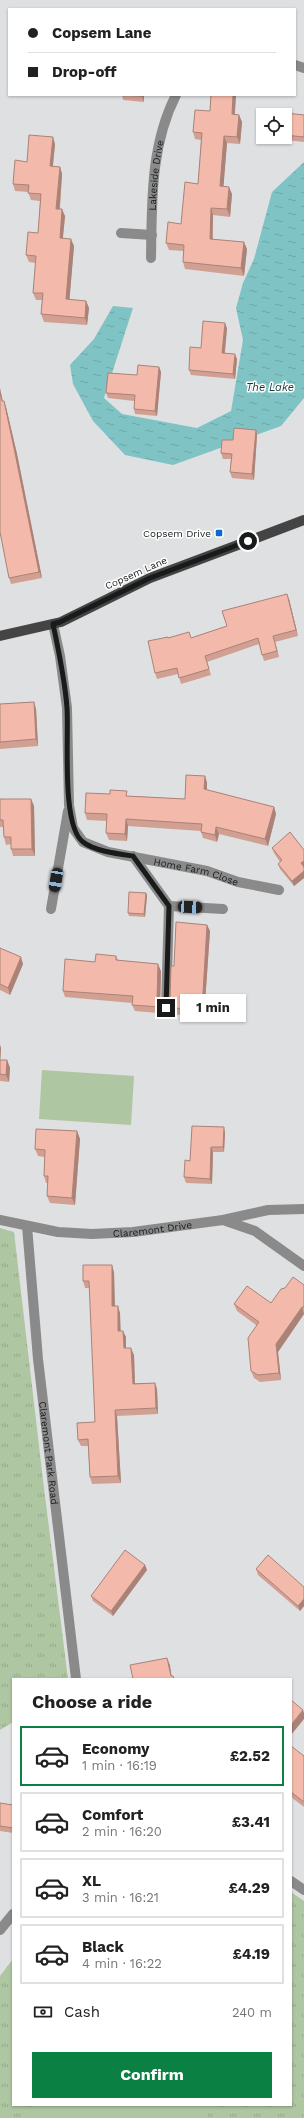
<!DOCTYPE html>
<html lang="en">
<head>
<meta charset="utf-8">
<style>
	:root { --surface:#fff; --page:#f2f2f2; --text:#222; --muted:#767676; --line:#e0e0e0; --accent:#0b8043 }
	body { margin:0; font-family:"Work Sans",sans-serif; background:var(--page); color:var(--text); height:100vh; display:flex; flex-direction:column; font-size:15px; white-space:nowrap }
	* { box-sizing:border-box; margin:0 }
	p { font-size:13px; color:var(--muted) }
	.icon { flex:none; width:22px; height:22px; fill:none; stroke:currentColor; stroke-width:2; stroke-linecap:round; stroke-linejoin:round }
	.map { position:relative; flex:1; overflow:hidden }
	.side { position:absolute; left:12px; top:1678px; width:280px; height:428px; display:flex; flex-direction:column; background:var(--surface); border-radius:0px; box-shadow:0 1px 3px #0004 }
	.side>* { flex:none }
	.guide { position:absolute; left:8px; top:8px; width:288px; height:88px; border-radius:0px; box-shadow:0 1px 3px #0004; display:grid; align-content:center; height:88px; padding:0 20px; background:var(--surface) }
	.tools { position:absolute; left:256px; top:108px; display:grid; gap:8px }
	.tools a { display:grid; place-items:center; width:36px; height:36px; border-radius:0px; background:var(--surface); box-shadow:0 1px 3px #0004; font-size:20px }
	.end { position:absolute; width:18px; height:18px; margin:-9px; border:5px solid #191a1a; background:#fff; box-shadow:0 0 0 2px #fff }
	.from { border-radius:50% }
	.bubble { position:absolute; height:28px; border-radius:0px; background:var(--surface); box-shadow:0 1px 3px #0004; font-size:13px; font-weight:700; line-height:28px; text-align:center }
	.car { position:absolute; width:12px; height:24px; margin:-12px -6px; border-radius:5px; box-shadow:0 0 3px 1px #0007; background:linear-gradient(#222 24%,#8ab4d8 0 40%,#222 0 76%,#8ab4d8 0 86%,#222 0) }
	.guide b { display:flex; align-items:center; gap:14px; height:38px; font-size:15px }
	.guide b+b { border-top:1px solid var(--line) }
	.guide i { width:10px; height:10px; background:var(--text) }
	ul { padding:0; list-style:none }
	li { display:flex; align-items:center; gap:12px; height:60px; margin:0 8px 6px; padding:0 12px; border:2px solid var(--line); border-radius:0px }
	li div { flex:1 }
	li b { display:block; font-size:15px }
	li em { font-style:normal; font-weight:700 }
	li.selected { border-color:var(--accent) }
	li>.icon { width:36px; height:36px; stroke-width:1.5 }
	h2 { padding:0 20px; font-size:18px; line-height:48px }
	.pay { display:flex; align-items:center; gap:10px; height:44px; padding:0 20px; font-size:15px }
	.pay p { margin-inline-start:auto }
	.button { display:flex; gap:8px; margin-top:auto; padding:8px 20px }
	.button a { flex:1; height:46px; border-radius:0px; background:var(--accent); color:#fff; font-size:16px; font-weight:700; line-height:46px; text-align:center }
	.map>svg:first-child { display:block }
	.grass { fill:url(#grass-tufts) }
	.pitch { fill:#aec6a1 }
	.water { fill:url(#water-ripples) }
	.lines { fill:none; stroke-linecap:round; stroke-linejoin:round }
	.minor { stroke:#8a8a8a; stroke-width:10 }
	.major { stroke:#454444; stroke-width:10 }
	.wall { fill:#d1a093 }
	.shaded-wall { fill:#aa8278 }
	.building { fill:#f3baab; stroke:#aa8278 }
	.route { stroke:#191a1a; stroke-width:5 }
	.poi-dot { fill:#076bd3; stroke:#fff; stroke-width:1.5 }
	.labels { text-anchor:middle; dominant-baseline:central; stroke-width:3; stroke-linejoin:round; paint-order:stroke }
	.street-label { font-size:10px; fill:#191a1a; stroke:#fff }
	.poi-label { font-size:10px; fill:#191a1a; stroke:#fff; text-anchor:end }
	.water-label { font-size:11px; font-style:italic; fill:#143637; stroke:#fff }
</style>
</head>
<body>
<div class="map">
<svg width="304" height="2118" viewBox="0 0 304 2118">
	<defs>
		<pattern id="grass-tufts" width="24" height="20" patternUnits="userSpaceOnUse"><rect width="24" height="20" fill="#aec6a1"/><path d="M3 7l-1-3M5 7V3M7 7l1-3M15 17l-1-3M17 17v-4M19 17l1-3" fill="none" stroke="#95aa8a"/></pattern>
		<pattern id="water-ripples" width="26" height="14" patternUnits="userSpaceOnUse"><rect width="26" height="14" fill="#7fc3c5"/><path d="M2 4q2-2 4 0t4 0M15 11q2-2 4 0t4 0" fill="none" stroke="#6da7a9"/></pattern>
	</defs>
	<rect width="100%" height="100%" fill="#dfe0e1"/>
	<path class="grass" d="M0,1228L14,1232L43,1480L68,1679H13V1722L0,1730Z
		M291,1892L304,1901V2118H0V1976L13,1959V2105H291Z"/>
	<path class="pitch" d="M42,1070L134,1076L131,1125L39,1119Z
		M33,2105H211L207,2118H32Z"/>
	<path class="water" d="M304,162V398L281,426L173,465L125,455L93,421L73,384L70,365L94,339L113,306L133,308L104,398L122,414L197,428L231,411L243,340L236,308L243,283L254,259L272,192Z"/>
	<g class="lines">
		<g class="minor">
			<path d="M295,65L304,68"/>
			<path d="M121,233L152,235"/>
			<path id="s1" d="M151,258C152,203 150,146 176,95"/>
			<path id="s2" d="M53,624L60,656L67,708L69,805L73,828L83,842L108,852L207,871L238,882L279,890"/>
			<path d="M133,856L169,906L166,1007"/>
			<path d="M169,906L223,909"/>
			<path d="M51,909L68,811"/>
			<path id="s3" d="M0,1220L58,1232L92,1234L133,1232L223,1220L268,1210L304,1209"/>
			<path d="M223,1220L255,1231L304,1266"/>
			<path id="s4" d="M27,1226L38,1359L76,1679"/>
			<path d="M291,1881L304,1890"/>
			<path d="M0,1930L13,1914"/>
		</g>
		<path class="major" d="M0,636L61,622L150,578L304,520"/>
	</g>
	<path class="wall" d="M122,95H144V102L123,100Z
		M211,95H236L235,114L239,115L242,122L240,144L227,143L223,186L232,194L230,217L213,215V239L247,249L244,276L185,269L183,262L184,251L169,250L166,243L181,224L198,184L201,140L195,139L193,132L210,111Z
		M304,115V142L286,140L285,137V123Z
		M55,144L53,166L60,167L62,174L60,209L65,216L63,238L74,246L69,300L86,301L89,308L87,325L44,322L41,314L42,300H36L33,293L36,263L29,262L26,255L38,233L40,201L31,200L28,192L15,191L13,184L27,162Z
		M227,328L225,353L237,359L235,379L191,375L189,370L201,348Z
		M159,367L161,372L157,416L135,414L134,409V401L108,398L106,393L137,375Z
		M3,401H4L6,407L17,454L42,578L11,584L9,578Z
		M256,430L257,435L254,480L232,478L230,472L231,459H223L221,453L233,440Z
		M289,599L298,636L275,642L279,657L264,661L259,644L207,662L211,675L181,684L178,674L157,679L155,673L168,638H191L227,626Z
		M34,702L36,709L38,746L0,749V704Z
		M205,776L207,783V790L274,807L276,814L268,846L219,834L217,842L203,838L201,832V831L128,826L127,841L109,840L106,833L107,821L87,820L85,813L128,796L185,799Z
		M0,799H31L34,806L35,856H13L11,849V844L6,845L4,837L3,827H0Z
		M272,848L304,850V878L294,886L280,869L278,864L280,862L274,853Z
		M146,893L147,896L145,917L129,916L128,913Z
		M207,925L210,931L204,1017L135,1011L132,1005V1003L65,997L63,991L95,962L116,956L118,960L161,971L160,1004V1006H166L170,1000L174,966Z
		M0,948L23,964L10,995L0,990Z
		M0,1045L1,1048L0,1060H7L10,1068L9,1082L0,1081Z
		M77,1131L80,1139L75,1205L50,1203L47,1196L48,1183H46L44,1176L45,1157L38,1156L35,1149Z
		M225,1133L224,1152H213L212,1184L186,1183L184,1177L190,1161Z
		M114,1272L115,1306L120,1313V1331H123L126,1337V1348L134,1355L135,1383H155L157,1389L158,1414L117,1416L121,1483L92,1484L90,1477L88,1446H81L78,1440L95,1422L90,1288H85L83,1281Z
		M304,1285V1314L278,1352L281,1380L260,1382L254,1378L251,1371L256,1325L237,1311L234,1304L271,1303Z
		M145,1565L147,1570L113,1616L93,1601L91,1596Z
		M256,1569L304,1587V1606L300,1611L258,1575Z
		M291,1746L304,1756V1807L291,1797Z
		M0,1803L13,1805V1833L0,1831Z"/>
	<path class="shaded-wall" d="M142,95H144V102L142,96Z
		M233,95H236L234,121L232,114Z
		M239,115L242,122L240,144L237,137Z
		M224,136L227,143L223,193L220,186Z
		M53,137L55,144L52,173L50,166Z
		M60,167L62,174L59,216L56,209Z
		M229,187L232,194L230,217L227,209Z
		M211,208L213,215L212,246L210,239Z
		M62,209L65,216L62,245L60,238Z
		M71,239L74,246L69,306L66,299Z
		M244,242L247,249L244,276L241,268Z
		M86,301L89,308L87,325L85,318Z
		M225,323L227,328L224,358L222,353Z
		M235,354L237,359L235,379L233,374Z
		M159,367L161,372L157,416L155,411Z
		M0,388L4,407L2,401L0,392Z
		M4,401L6,407L17,454L42,578L39,572Z
		M256,430L257,435L254,480L252,474Z
		M287,594L289,599L298,636L296,630Z
		M273,636L275,642L279,657L277,651Z
		M34,702L36,709L38,746L36,739Z
		M205,776L207,783V796L204,789Z
		M31,799L34,806L35,856L32,849Z
		M274,807L276,814L268,846L265,839Z
		M126,819L128,826L127,841L125,834Z
		M216,827L219,834L217,842L215,835Z
		M304,861V868L301,863Z
		M304,871V878L294,886L292,881Z
		M146,893L147,896L145,917L144,914Z
		M207,925L210,931L204,1017L202,1010Z
		M21,957L23,964L10,995L8,988Z
		M158,964L161,971L160,1007L157,1000Z
		M0,1045L1,1048L0,1067Z
		M7,1060L10,1068L9,1082L6,1075Z
		M224,1127L225,1133L224,1152L223,1147Z
		M77,1131L80,1139L75,1205L72,1198Z
		M211,1147L213,1152L212,1184L210,1179Z
		M112,1265L114,1272L115,1313L112,1306Z
		M118,1306L120,1313L121,1338L118,1331Z
		M302,1307L304,1314L278,1352L281,1380L279,1373L276,1344Z
		M123,1331L126,1337V1355L124,1348Z
		M131,1348L134,1355L135,1390L133,1384Z
		M155,1383L157,1389L158,1414L156,1408Z
		M115,1410L117,1416L121,1483L118,1476Z
		M145,1565L147,1570L113,1616L111,1611Z
		M304,1599V1606L300,1611L298,1606Z
		M167,1658L170,1665L172,1679L171,1676Z
		M303,1710L304,1713V1719L291,1735V1725Z"/>
	<path class="building" d="M122,95H142V96Z
		M211,95H233L232,114L239,115L237,137L224,136L220,186L229,187L227,209L211,208L210,239L244,242L241,268L183,262L184,245L166,243L168,222L181,224L185,182L198,184L202,133L193,132L195,110L210,111Z
		M286,113L304,115V137L285,135V123Z
		M29,135L53,137L50,166L60,167L56,209H62L60,238L71,239L66,299L86,301L85,318L41,314L43,293H33L36,256L26,255L28,232L38,233L41,194L28,193L29,185L13,184L15,160L27,162Z
		M203,321L225,323L222,353L235,354L233,374L189,370L190,347L201,348Z
		M138,365L159,367L155,411L134,409L135,395L106,393L108,373L137,375Z
		M0,392L2,401H4L14,448L39,572L9,578L0,532Z
		M234,428L256,430L252,474L230,472L232,454L221,453L222,440H233Z
		M287,594L296,630L273,636L277,651L262,655L258,638L205,656L209,669L179,678L177,668L155,673L148,641L168,637V638L189,632L191,638L227,626L222,611Z
		M34,702L36,739L0,742V704Z
		M186,775L205,776L204,789L274,807L265,839L216,827L215,835L201,832L202,824L126,819L125,834L106,833L107,814L85,813L86,793L110,794V790L127,791L126,796L185,799Z
		M0,799H31L32,849H11V837H4L3,820H0Z
		M290,832L304,850V861L301,863L304,867V871L292,881L278,864L282,860L272,848Z
		M129,892L146,893L144,914L128,913Z
		M176,922L207,925L202,1010L132,1005L133,996L63,991L65,959L95,962L96,954L116,956V960L158,964L157,1000L160,1006H166L170,1000L171,966H174Z
		M0,948L21,957L8,988L0,984Z
		M0,1060H7L6,1075L0,1074Z
		M192,1126L224,1127L223,1147H211L210,1179L184,1177L185,1160L190,1161Z
		M36,1129L77,1131L72,1198L47,1196L48,1176H44L45,1150L35,1149Z
		M83,1265H112V1306H118V1331H123L124,1348H131L133,1384L155,1383L156,1408L115,1410L118,1476L90,1477L88,1439L78,1440L77,1423L95,1422L89,1281H83Z
		M293,1277L304,1285V1307H302L276,1344L279,1373L258,1375L251,1371L248,1338L259,1322L234,1304L247,1286L271,1303L281,1289L285,1288Z
		M125,1550L145,1565L111,1611L91,1596Z
		M268,1555L304,1587V1599L298,1606L256,1569Z
		M167,1658L171,1676H173L174,1679H133L130,1665Z
		M291,1700L303,1710L291,1725Z
		M291,1746L304,1756V1802L291,1792Z
		M0,1803L13,1805V1828L0,1826Z"/>
	<g class="lines">
		<path class="route" d="M166,1008L169,906L133,856C119,854 94,851 83,842C61,826 69,736 67,708C65,680 59,652 53,624L60,622L150,578L248,541"/>
	</g>
	<rect class="poi-dot" x="215" y="529" width="8" height="8" rx="2"/>
	<g class="labels">
		<g class="street-label">
			<text stroke="none"><textPath href="#s1" startOffset="83">Lakeside Drive</textPath></text>
			<text transform="translate(136 573) rotate(-24)">Copsem Lane</text>
			<text stroke="none"><textPath href="#s2" startOffset="340">Home Farm Close</textPath></text>
			<text stroke="none"><textPath href="#s3" startOffset="154">Claremont Drive</textPath></text>
			<text stroke="none"><textPath href="#s4" startOffset="228">Claremont Park Road</textPath></text>
		</g>
		<g class="poi-label">
			<text x="211" y="533">Copsem Drive</text>
		</g>
		<g class="water-label">
			<text x="270" y="387">The Lake</text>
		</g>
	</g>
</svg>
<div class="tools">
<a><svg class="icon" aria-label="locate" viewBox="0 0 24 24"><circle cx="12" cy="12" r="6"/><path d="M12 2v4M12 18v4M2 12h4M18 12h4"/></svg></a>
</div>
<i class="end from" style="left:248px;top:541px"></i>
<i class="end" style="left:166px;top:1008px"></i>
<div class="bubble" style="left:180px;top:994px;width:66px">1 min</div>
<i class="car" style="left:56px;top:880px;rotate:189deg"></i>
<i class="car" style="left:190px;top:907px;rotate:93deg"></i>
<div class="guide">
<b><i class="from"></i>Copsem Lane</b>
<b><i></i>Drop-off</b>
</div>
<section class="side">
<h2>Choose a ride</h2>
<ul>
<li class="selected"><svg class="icon" aria-label="car" viewBox="0 0 24 24"><path d="M5 17H2v-5l4-1 3-4h7l3 4 3 1v5h-3M9 17h6M6 11h13"/><circle cx="7" cy="17" r="2"/><circle cx="17" cy="17" r="2"/></svg><div><b>Economy</b><p>1 min · 16:19</p></div><em>£2.52</em></li>
<li><svg class="icon" aria-label="car" viewBox="0 0 24 24"><path d="M5 17H2v-5l4-1 3-4h7l3 4 3 1v5h-3M9 17h6M6 11h13"/><circle cx="7" cy="17" r="2"/><circle cx="17" cy="17" r="2"/></svg><div><b>Comfort</b><p>2 min · 16:20</p></div><em>£3.41</em></li>
<li><svg class="icon" aria-label="car" viewBox="0 0 24 24"><path d="M5 17H2v-5l4-1 3-4h7l3 4 3 1v5h-3M9 17h6M6 11h13"/><circle cx="7" cy="17" r="2"/><circle cx="17" cy="17" r="2"/></svg><div><b>XL</b><p>3 min · 16:21</p></div><em>£4.29</em></li>
<li><svg class="icon" aria-label="car" viewBox="0 0 24 24"><path d="M5 17H2v-5l4-1 3-4h7l3 4 3 1v5h-3M9 17h6M6 11h13"/><circle cx="7" cy="17" r="2"/><circle cx="17" cy="17" r="2"/></svg><div><b>Black</b><p>4 min · 16:22</p></div><em>£4.19</em></li>
</ul>
<div class="pay"><svg class="icon" aria-label="cash" viewBox="0 0 24 24"><path d="M3 7h18v10H3z"/><circle cx="12" cy="12" r="2"/></svg>Cash<p>240 m</p></div>
<div class="button"><a>Confirm</a></div>
</section>
</div>
</body>
</html>
